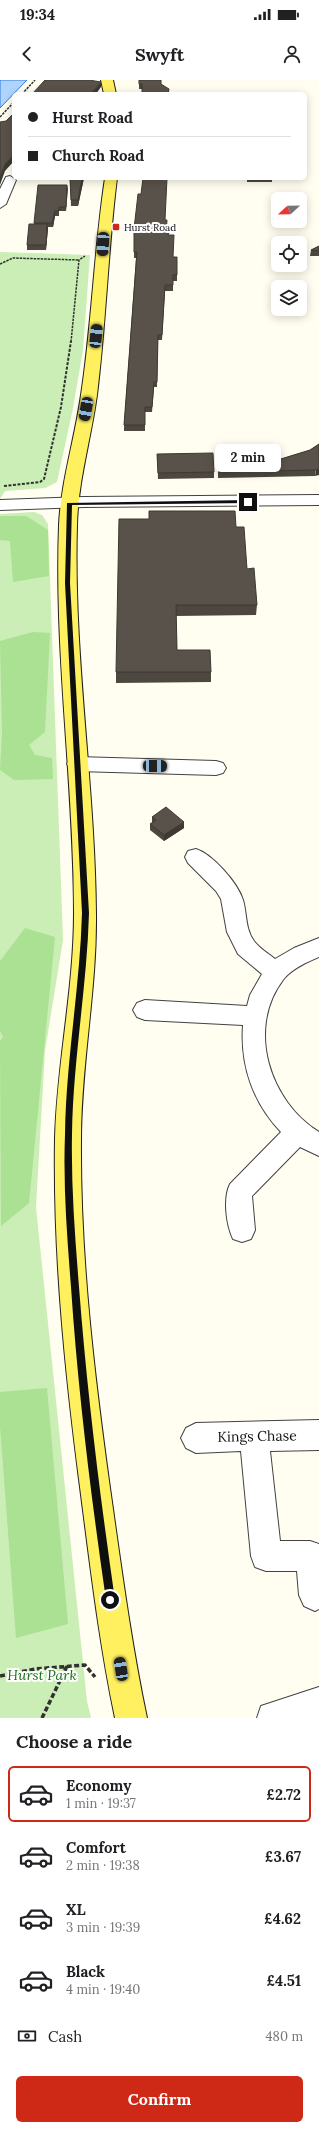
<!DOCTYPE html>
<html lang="en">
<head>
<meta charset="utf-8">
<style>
	:root { --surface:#fff; --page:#f6f6f6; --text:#202124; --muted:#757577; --line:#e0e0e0; --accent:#ce2917 }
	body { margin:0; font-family:Lora,serif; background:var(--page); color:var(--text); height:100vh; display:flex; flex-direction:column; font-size:15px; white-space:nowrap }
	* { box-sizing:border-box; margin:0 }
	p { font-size:13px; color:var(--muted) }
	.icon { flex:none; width:22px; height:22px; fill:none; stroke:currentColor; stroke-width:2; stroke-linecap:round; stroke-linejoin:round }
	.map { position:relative; height:1638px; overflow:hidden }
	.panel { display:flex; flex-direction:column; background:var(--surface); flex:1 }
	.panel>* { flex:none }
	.top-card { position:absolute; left:12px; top:12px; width:295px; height:88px; border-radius:6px; box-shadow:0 2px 10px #0003; display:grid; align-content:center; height:88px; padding:0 16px; background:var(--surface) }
	.needle { width:26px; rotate:248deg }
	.controls { position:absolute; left:271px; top:112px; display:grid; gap:8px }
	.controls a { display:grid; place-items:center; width:36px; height:36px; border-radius:6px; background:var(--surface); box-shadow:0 2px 10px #0003; font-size:20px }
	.end { position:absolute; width:18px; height:18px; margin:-9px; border:5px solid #0f0f0f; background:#fff; box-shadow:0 0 0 2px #fff }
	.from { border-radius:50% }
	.bubble { position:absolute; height:28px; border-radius:6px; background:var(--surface); box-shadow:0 2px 10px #0003; font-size:13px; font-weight:800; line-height:28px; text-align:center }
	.car { position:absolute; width:12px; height:24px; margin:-12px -6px; border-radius:5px; box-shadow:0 0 3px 1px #0007; background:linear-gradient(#222 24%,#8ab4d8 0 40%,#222 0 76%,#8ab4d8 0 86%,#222 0) }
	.top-card b { display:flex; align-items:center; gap:14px; height:38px; font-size:15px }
	.top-card b+b { border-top:1px solid var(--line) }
	.top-card i { width:10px; height:10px; background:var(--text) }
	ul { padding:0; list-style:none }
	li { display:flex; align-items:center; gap:12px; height:56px; margin:0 8px 6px; padding:0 8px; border:2px solid transparent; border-radius:6px }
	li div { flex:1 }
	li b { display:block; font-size:15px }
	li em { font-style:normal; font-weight:800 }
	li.selected { border-color:var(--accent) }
	li>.icon { width:36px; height:36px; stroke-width:1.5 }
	h2 { padding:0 16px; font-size:18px; line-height:48px }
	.pay { display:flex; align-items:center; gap:10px; height:44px; padding:0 16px; font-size:15px }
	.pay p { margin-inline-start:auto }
	.cta { display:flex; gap:8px; margin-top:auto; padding:8px 16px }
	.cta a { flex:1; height:46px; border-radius:6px; background:var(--accent); color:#fff; font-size:16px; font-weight:800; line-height:46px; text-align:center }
	.status { display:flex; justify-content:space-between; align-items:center; height:28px; padding:0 20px; background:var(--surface); direction:ltr }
	.status svg { height:11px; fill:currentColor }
	header { display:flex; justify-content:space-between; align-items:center; height:52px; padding:0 16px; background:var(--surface); font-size:18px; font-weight:800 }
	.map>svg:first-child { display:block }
	.green { fill:#caeeb5 }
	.forest { fill:#aae192 }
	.water { fill:#afd4fd; stroke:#2e7cdc }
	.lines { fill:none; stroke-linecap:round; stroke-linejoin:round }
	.minor-casing { stroke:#424242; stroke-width:2 }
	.major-casing { stroke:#202020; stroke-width:2 }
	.path-far2 { stroke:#313131; stroke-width:1.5; stroke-dasharray:2.5 1; stroke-linecap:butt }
	.path-far1 { stroke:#313131; stroke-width:2; stroke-dasharray:3 1.5; stroke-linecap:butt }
	.path { stroke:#313131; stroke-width:3.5; stroke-dasharray:5 2.5; stroke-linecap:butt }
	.minor { fill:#fff; fill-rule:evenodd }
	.major { fill:#fff060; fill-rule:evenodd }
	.wall { fill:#4d4740 }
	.shaded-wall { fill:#3e3934 }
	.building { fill:#59524a; stroke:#3e3934 }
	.route { fill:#0f0f0f }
	.poi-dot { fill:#ce2917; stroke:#fff; stroke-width:1.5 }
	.labels { text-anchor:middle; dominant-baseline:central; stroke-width:4; stroke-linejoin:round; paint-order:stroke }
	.far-poi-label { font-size:10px; fill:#0f0f0f; stroke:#fff; text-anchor:start }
	.near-street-label { font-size:14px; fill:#0f0f0f; stroke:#fff }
	.near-park-label { font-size:14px; font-style:italic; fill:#1c6e17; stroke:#fff }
</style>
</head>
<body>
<div class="status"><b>19:34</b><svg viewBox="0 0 49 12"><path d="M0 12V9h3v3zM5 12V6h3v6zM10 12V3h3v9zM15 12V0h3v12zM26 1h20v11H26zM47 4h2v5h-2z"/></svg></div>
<header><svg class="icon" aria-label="back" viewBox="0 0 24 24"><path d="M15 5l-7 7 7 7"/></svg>Swyft<svg class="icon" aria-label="person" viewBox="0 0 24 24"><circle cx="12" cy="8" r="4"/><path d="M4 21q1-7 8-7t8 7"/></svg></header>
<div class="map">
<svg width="319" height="1638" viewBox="0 0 319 1638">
	<rect width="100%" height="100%" fill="#fffef0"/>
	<path class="green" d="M0,172L90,175L83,270L73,328L57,402L45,408L5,411L0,419Z
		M34,432L42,435L48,444L63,860L45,971L36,1127L87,1621L91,1638H0V434Z"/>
	<path class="forest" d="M0,436H26L48,450L49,496L13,502L10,461L0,460Z
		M33,552L50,553L45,652L29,665L35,675L52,678L53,699L14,700L0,690L2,653L0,561Z
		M25,848L55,857L29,1123L1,1146L0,961L3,957L0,951V881Z
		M47,1308L68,1544L16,1558L0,1346V1312Z"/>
	<path class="water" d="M0,0H27L0,28Z"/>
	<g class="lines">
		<g class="minor-casing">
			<path id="minor" d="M10,96L16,100L6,124L0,128V109L6,97Z
				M319,415V425L84,427L0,430V420L84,417Z
				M77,677L216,681L223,683L226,688L223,693L216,695L77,691L70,689L67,684L70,679Z
				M196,769C212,774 238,803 243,820C247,833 245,849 254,861C259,868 269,874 275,879L294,868L319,858V877C307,882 291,889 283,900C246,949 270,1022 319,1052V1076L300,1067L252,1116L255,1150L251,1159L242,1162L233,1159C226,1144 223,1118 230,1104L281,1052C253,1023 240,985 243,945L145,940L137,937L133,930L137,923L145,920L247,926L250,915L262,894L238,874L227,852L221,819L216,811L188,783L185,777L188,771Z
				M319,1340V1370L270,1371L280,1461H310L319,1464V1529L315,1531L304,1526L299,1515L297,1491H266L255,1487L251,1476L241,1371L196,1373L186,1368L181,1358L186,1348L196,1343Z
				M319,1607V1638H257L261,1626Z"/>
		</g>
		<g class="major-casing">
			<path id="major" d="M101,0H113L116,14H104Z
				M105,98H117C108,170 106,243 97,315C91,359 78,401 77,445C73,575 95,704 96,834C97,909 81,984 81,1059C80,1176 94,1292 110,1408C121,1485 131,1562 147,1638H115C99,1562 90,1484 80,1407C65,1292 53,1175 55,1058C57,983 74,909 74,833C74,704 54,575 59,445C61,401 75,358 81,315C92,243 94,170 105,98Z"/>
		</g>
		<path class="path-far2" d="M22,14L35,0
			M0,37L14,22
			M0,184L13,178L79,180
			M71,262L79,180L85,176"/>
		<path class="path-far1" d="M4,406L40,402L44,399L61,327L71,261"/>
		<path class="path" d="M0,1596L35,1589L85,1585L95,1597
			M42,1638L67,1586"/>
		<use href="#minor" class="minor"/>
		<use href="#major" class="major"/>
	</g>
	<path class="wall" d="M139,0L161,4L169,14H142V9H139Z
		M70,98H84L78,126H71Z
		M247,98H272V102H247Z
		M67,105L66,131H59V136H55L53,147H48L46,170H27V165L34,144V143Z
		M141,114L165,140L167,145L166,153L168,155L173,177H177V201H173V211H165L162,260H158L157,307H154L152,332H145V351H124V345L136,178H134V172Z
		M319,166V176H310L311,170Z
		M319,364L315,396L218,398V392L258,386L310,370Z
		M157,374L214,392V398L158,399Z
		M236,447L257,525L256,535L176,536L177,570L211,592V602L116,603V592Z
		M152,737L184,748L164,761L150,750V744L152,743Z"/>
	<path class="shaded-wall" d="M101,2V7L96,14H90Z
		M14,74V81L5,91L0,105V97L5,84Z
		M82,98H84L78,126V120Z
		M67,105L68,109L66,131V127Z
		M55,131V136L53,147L52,143Z
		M47,144L48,149L46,170V165Z
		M319,389V395L315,396L316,390Z
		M184,742V748L164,761V755Z"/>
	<path class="building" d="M45,0H89L101,2L90,14H32Z
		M139,0H161V4L169,9L168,14H144V13H142V4H139Z
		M14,33V74L5,84L0,97V42L6,41Z
		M70,98H82L78,120H71Z
		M143,98H167L165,140H167L166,153H169L168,155H174L173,177H177V195H173V205H165L162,255H158L157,302H154L152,327H145V345H124L137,172H134V149L138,114H141Z
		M38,105H67L66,127H59V131H55L52,143H34Z
		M29,144H47L46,165H27Z
		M319,166V171L311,170Z
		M319,364V389L316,390L218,392L247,372L257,377L258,386L310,370Z
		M213,373L214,392L158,393L157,374Z
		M149,431H235L236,447H244L247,489L254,488L257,525H176L177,570H210L211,592H116L119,439H149Z
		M166,727L184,742L164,755L150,744L156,740L152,737Z"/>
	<path class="route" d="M248,420L250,423L72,425L70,503L89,833C87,907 73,980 72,1054C71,1105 75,1156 79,1207C87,1312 100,1416 115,1520L110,1525L106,1520C91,1416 78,1312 71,1207C67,1156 63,1105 65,1054C66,980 80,907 82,833L65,503L67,423Z"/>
	<rect class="poi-dot" x="112" y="143" width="8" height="8" rx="2"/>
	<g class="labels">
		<g class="far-poi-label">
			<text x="124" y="147">Hurst Road</text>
		</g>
		<g class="near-street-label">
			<text transform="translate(257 1356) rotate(-1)">Kings Chase</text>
		</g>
		<g class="near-park-label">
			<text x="42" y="1595">Hurst Park</text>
		</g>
	</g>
</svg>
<div class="controls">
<a><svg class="needle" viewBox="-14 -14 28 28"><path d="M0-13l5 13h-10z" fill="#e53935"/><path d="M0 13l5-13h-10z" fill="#757577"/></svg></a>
<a><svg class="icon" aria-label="locate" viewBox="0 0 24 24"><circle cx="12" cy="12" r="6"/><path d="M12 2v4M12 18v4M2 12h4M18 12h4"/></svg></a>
<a><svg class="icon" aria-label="layers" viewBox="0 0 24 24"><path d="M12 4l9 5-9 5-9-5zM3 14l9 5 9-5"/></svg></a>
</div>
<i class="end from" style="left:110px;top:1520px"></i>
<i class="end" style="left:248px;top:422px"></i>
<div class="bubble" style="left:215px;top:364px;width:66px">2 min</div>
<i class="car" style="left:103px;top:164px;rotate:183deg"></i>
<i class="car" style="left:96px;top:256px;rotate:6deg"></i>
<i class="car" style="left:86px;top:329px;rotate:190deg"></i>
<i class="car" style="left:155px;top:686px;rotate:91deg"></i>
<i class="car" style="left:121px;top:1589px;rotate:351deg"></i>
<div class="top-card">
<b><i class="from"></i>Hurst Road</b>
<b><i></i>Church Road</b>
</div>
</div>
<section class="panel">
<h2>Choose a ride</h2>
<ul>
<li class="selected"><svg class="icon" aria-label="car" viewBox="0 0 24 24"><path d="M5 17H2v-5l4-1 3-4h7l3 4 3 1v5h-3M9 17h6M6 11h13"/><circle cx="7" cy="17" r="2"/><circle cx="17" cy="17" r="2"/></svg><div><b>Economy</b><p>1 min · 19:37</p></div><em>£2.72</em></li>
<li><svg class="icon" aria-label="car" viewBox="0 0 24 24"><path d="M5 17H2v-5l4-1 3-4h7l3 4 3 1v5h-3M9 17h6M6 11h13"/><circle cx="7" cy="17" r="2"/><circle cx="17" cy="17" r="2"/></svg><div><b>Comfort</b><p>2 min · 19:38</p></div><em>£3.67</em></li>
<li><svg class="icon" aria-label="car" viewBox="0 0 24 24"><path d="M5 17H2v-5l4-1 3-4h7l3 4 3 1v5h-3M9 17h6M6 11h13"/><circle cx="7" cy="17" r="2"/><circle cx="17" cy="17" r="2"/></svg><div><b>XL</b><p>3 min · 19:39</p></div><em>£4.62</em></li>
<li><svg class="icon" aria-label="car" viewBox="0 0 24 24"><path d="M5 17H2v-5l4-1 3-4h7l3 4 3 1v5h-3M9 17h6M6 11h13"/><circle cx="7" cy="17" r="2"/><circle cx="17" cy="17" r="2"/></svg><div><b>Black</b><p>4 min · 19:40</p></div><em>£4.51</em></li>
</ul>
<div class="pay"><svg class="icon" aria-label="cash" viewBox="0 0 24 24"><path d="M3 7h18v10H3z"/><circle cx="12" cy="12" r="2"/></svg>Cash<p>480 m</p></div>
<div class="cta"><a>Confirm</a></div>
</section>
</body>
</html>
